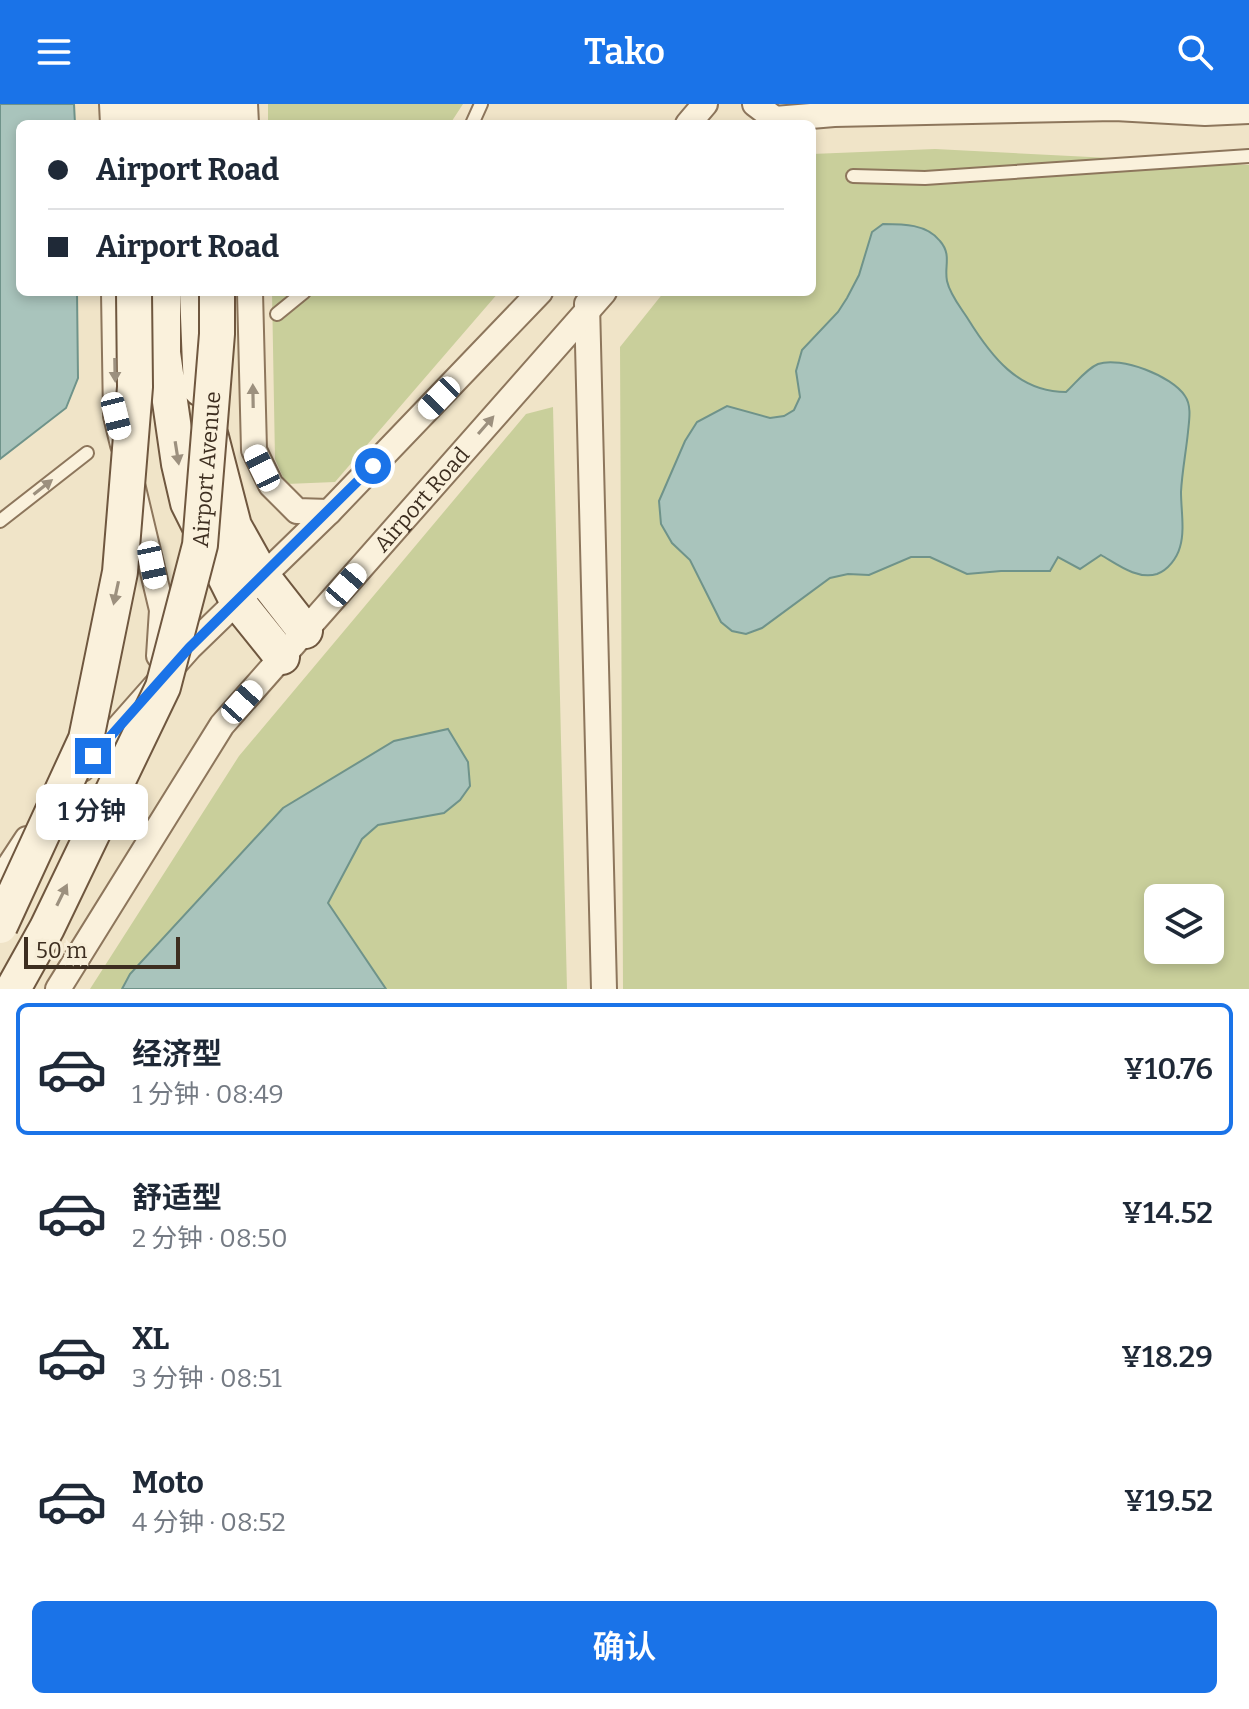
<!DOCTYPE html>
<html lang="zh">
<head>
<meta charset="utf-8">
<style>
	:root { --surface:#fff; --page:#f6f6f7; --text:#1f2937; --muted:#747a83; --line:#e0e1e3; --accent:#1a73e8 }
	body { margin:0; font-family:Bitter,"Noto Sans SC",serif; background:var(--page); color:var(--text); height:100vh; display:flex; flex-direction:column; font-size:30px; white-space:nowrap }
	* { box-sizing:border-box; margin:0 }
	p { font-size:26px; color:var(--muted) }
	.icon { flex:none; width:44px; height:44px; fill:none; stroke:currentColor; stroke-width:2; stroke-linecap:round; stroke-linejoin:round }
	.map { position:relative; height:885px; overflow:hidden }
	.sheet { display:flex; flex-direction:column; background:var(--surface); flex:1 }
	.sheet>* { flex:none }
	.guide { position:absolute; left:16px; top:16px; width:800px; height:176px; border-radius:12px; box-shadow:0 4px 12px #0003; display:grid; align-content:center; height:176px; padding:0 32px; background:var(--surface) }
	.tools { position:absolute; left:1144px; top:780px; display:grid; gap:16px }
	.tools a { display:grid; place-items:center; width:80px; height:80px; border-radius:12px; background:var(--surface); box-shadow:0 4px 12px #0003; font-size:40px }
	.scale { position:absolute; left:24px; bottom:20px; width:156px; box-sizing:border-box; padding-left:8px; border:4px solid #3d2e20; border-top:0; font-size:22px; line-height:28px; white-space:nowrap; color:#3d2e20; -webkit-text-stroke:6px #f7eed8; paint-order:stroke }
	.end { position:absolute; width:36px; height:36px; margin:-18px; border:10px solid #1a73e8; background:#fff; box-shadow:0 0 0 4px #fff }
	.from { border-radius:50% }
	.bubble { position:absolute; height:56px; border-radius:12px; background:var(--surface); box-shadow:0 4px 12px #0003; font-size:26px; font-weight:600; line-height:56px; text-align:center }
	.car { position:absolute; width:24px; height:48px; margin:-24px -12px; border-radius:10px; box-shadow:0 0 6px 2px #0007; background:linear-gradient(#fff 24%,#345 0 40%,#fff 0 76%,#345 0 86%,#fff 0) }
	.guide b { display:flex; align-items:center; gap:28px; height:76px; font-size:30px }
	.guide b+b { border-top:2px solid var(--line) }
	.guide i { width:20px; height:20px; background:var(--text) }
	ul { padding:14px 0 0; list-style:none }
	li { display:flex; align-items:center; gap:24px; height:132px; margin:0 16px 12px; padding:0 16px; border:4px solid transparent; border-radius:12px }
	li div { flex:1 }
	li b { display:block; font-size:30px }
	li em { font-style:normal; font-weight:600 }
	li.active { border-color:var(--accent) }
	li>.icon { width:72px; height:72px; stroke-width:1.5 }
	.primary-button { display:flex; gap:16px; margin-top:auto; padding:16px 32px }
	.primary-button a { flex:1; height:92px; border-radius:12px; background:var(--accent); color:#fff; font-size:32px; font-weight:600; line-height:92px; text-align:center }
	header { display:flex; justify-content:space-between; align-items:center; height:104px; padding:0 32px; background:var(--accent); color:#fff; font-size:36px; font-weight:600 }
	.map>svg:first-child { display:block }
	.green { fill:#c9cf9b; fill-rule:evenodd }
	.water { fill:#a9c4bc; stroke:#6f938a; stroke-width:2 }
	.lines { fill:none; stroke-linecap:round; stroke-linejoin:round }
	.service-casing { stroke:#8d765c; stroke-width:16 }
	.minor-casing { stroke:#8d765c; stroke-width:28 }
	.secondary-casing { stroke:#6f573f; stroke-width:38 }
	.service { stroke:#faf1dc; stroke-width:12 }
	.minor { stroke:#faf1dc; stroke-width:24 }
	.secondary { stroke:#faf1dc; stroke-width:34 }
	.secondary-bridge-casing { stroke:#6f573f; stroke-width:38; stroke-linecap:butt }
	.secondary-bridge { stroke:#faf1dc; stroke-width:34 }
	.oneway { fill:#9c907e }
	.route { stroke:#1a73e8; stroke-width:10 }
	.labels { text-anchor:middle; dominant-baseline:central; stroke-width:7; stroke-linejoin:round; paint-order:stroke }
	.street-label { font-size:22px; fill:#3d2e20; stroke:#f7eed8 }
</style>
</head>
<body>
<header><svg class="icon" aria-label="menu" viewBox="0 0 24 24"><path d="M4 6h16M4 12h16M4 18h16"/></svg>Tako<svg class="icon" aria-label="search" viewBox="0 0 24 24"><circle cx="10" cy="10" r="6"/><path d="M15 15l6 6"/></svg></header>
<div class="map">
<svg width="1249" height="885" viewBox="0 0 1249 885">
	<rect width="100%" height="100%" fill="#f0e4c8"/>
	<path class="green" d="M268,0H463L450,20H268Z
		M935,45L1249,61V885H623L620,243L664,188H812V50ZM1158,794H1210V846H1158Z
		M272,188H499L335,378L286,380L275,355Z
		M553,303L567,885H90L239,652L526,310Z"/>
	<path class="water" d="M0,0H74L75,20H20V188H77L78,274L66,304L0,355Z
		M883,120C903,120 927,120 940,137C952,151 944,162 947,177C950,191 961,204 968,215C991,252 1018,288 1066,288C1075,280 1086,265 1098,260C1121,252 1172,272 1185,292C1192,302 1189,317 1188,328C1186,348 1182,368 1181,388C1181,406 1185,426 1180,443C1177,454 1168,466 1157,470C1137,476 1117,460 1101,451L1080,465L1058,453L1050,467H1001L967,470L930,453H911L869,471L848,470L830,474L762,524L746,530L732,527L721,518L690,456L672,439L661,420L659,397L685,337L697,318L727,302L770,314L784,312L794,306L800,293L796,267L802,246L838,208L847,194L859,171L872,128Z
		M448,625L468,658L470,682L460,696L444,709L378,721L362,735L328,799L386,885H122L130,870L283,704L394,637Z"/>
	<g class="lines">
		<g class="service-casing">
			<path id="service" d="M472,20L481,0
				M853,72L925,74L1249,52
				M277,210L304,188
				M0,417L87,349"/>
		</g>
		<g class="minor-casing">
			<g id="minor">
				<path d="M112,0L113,20"/>
				<path d="M245,0L246,20"/>
				<path d="M755,0L775,15"/>
				<path d="M775,15L834,10L1115,4L1205,9L1249,7"/>
				<path d="M688,20L705,0"/>
				<path d="M114,188L116,312L123,341"/>
				<path d="M250,188L254,346L271,381L297,407L329,408"/>
				<path d="M587,200L604,885"/>
				<path d="M133,384L162,506L159,552"/>
				<path d="M82,665L189,544L329,408L540,188"/>
				<path d="M0,776L27,735"/>
				<path id="s1" d="M58,885L222,621L604,188"/>
			</g>
		</g>
		<g class="secondary-casing">
			<path id="secondary" d="M132,0V20
				M163,0V20
				M193,0V20
				M220,20V0
				M163,188V249L179,360L188,399L237,497L282,553
				M197,188L201,285
				M211,333L234,422L262,472L305,527"/>
		</g>
		<use href="#service" class="service"/>
		<use href="#minor" class="minor"/>
		<use href="#secondary" class="secondary"/>
		<g class="secondary-bridge-casing">
			<g id="secondary-bridge">
				<path d="M0,822L86,635L120,468L135,283L134,188"/>
				<path id="s2" d="M13,885L47,824L163,583L200,441L217,230V188"/>
			</g>
		</g>
		<use href="#secondary-bridge" class="secondary-bridge"/>
	</g>
	<defs><path id="oneway-solid" d="M-6-.8H1V-3.2L6.5 0L1 3.2V.8H-6Z" transform="scale(2)"/></defs>
	<g class="oneway">
		<use href="#oneway-solid" transform="translate(115 266) rotate(89)"/>
		<use href="#oneway-solid" transform="translate(253 292) rotate(-91)"/>
		<use href="#oneway-solid" transform="translate(486 321) rotate(-49)"/>
		<use href="#oneway-solid" transform="translate(177 349) rotate(81)"/>
		<use href="#oneway-solid" transform="translate(43 383) rotate(-38)"/>
		<use href="#oneway-solid" transform="translate(116 489) rotate(102)"/>
		<use href="#oneway-solid" transform="translate(62 791) rotate(-64)"/>
	</g>
	<g class="lines">
		<path class="route" d="M93,652L189,544L373,362"/>
	</g>
	<g class="labels">
		<g class="street-label">
			<text stroke="none"><textPath href="#s2" startOffset="560">Airport Avenue</textPath></text>
			<text stroke="none"><textPath href="#s1" startOffset="612">Airport Road</textPath></text>
		</g>
	</g>
</svg>
<div class="tools">
<a><svg class="icon" aria-label="layers" viewBox="0 0 24 24"><path d="M12 4l9 5-9 5-9-5zM3 14l9 5 9-5"/></svg></a>
</div>
<div class="scale">50 m</div>
<i class="end from" style="left:373px;top:362px"></i>
<i class="end" style="left:93px;top:652px"></i>
<div class="bubble" style="left:36px;top:680px;width:112px">1 分钟</div>
<i class="car" style="left:439px;top:294px;rotate:224deg"></i>
<i class="car" style="left:116px;top:312px;rotate:166deg"></i>
<i class="car" style="left:262px;top:364px;rotate:334deg"></i>
<i class="car" style="left:152px;top:461px;rotate:168deg"></i>
<i class="car" style="left:346px;top:481px;rotate:41deg"></i>
<i class="car" style="left:242px;top:598px;rotate:42deg"></i>
<div class="guide">
<b><i class="from"></i>Airport Road</b>
<b><i></i>Airport Road</b>
</div>
</div>
<section class="sheet">
<ul>
<li class="active"><svg class="icon" aria-label="car" viewBox="0 0 24 24"><path d="M5 17H2v-5l4-1 3-4h7l3 4 3 1v5h-3M9 17h6M6 11h13"/><circle cx="7" cy="17" r="2"/><circle cx="17" cy="17" r="2"/></svg><div><b>经济型</b><p>1 分钟 · 08:49</p></div><em>¥10.76</em></li>
<li><svg class="icon" aria-label="car" viewBox="0 0 24 24"><path d="M5 17H2v-5l4-1 3-4h7l3 4 3 1v5h-3M9 17h6M6 11h13"/><circle cx="7" cy="17" r="2"/><circle cx="17" cy="17" r="2"/></svg><div><b>舒适型</b><p>2 分钟 · 08:50</p></div><em>¥14.52</em></li>
<li><svg class="icon" aria-label="car" viewBox="0 0 24 24"><path d="M5 17H2v-5l4-1 3-4h7l3 4 3 1v5h-3M9 17h6M6 11h13"/><circle cx="7" cy="17" r="2"/><circle cx="17" cy="17" r="2"/></svg><div><b>XL</b><p>3 分钟 · 08:51</p></div><em>¥18.29</em></li>
<li><svg class="icon" aria-label="car" viewBox="0 0 24 24"><path d="M5 17H2v-5l4-1 3-4h7l3 4 3 1v5h-3M9 17h6M6 11h13"/><circle cx="7" cy="17" r="2"/><circle cx="17" cy="17" r="2"/></svg><div><b>Moto</b><p>4 分钟 · 08:52</p></div><em>¥19.52</em></li>
</ul>
<div class="primary-button"><a>确认</a></div>
</section>
</body>
</html>
